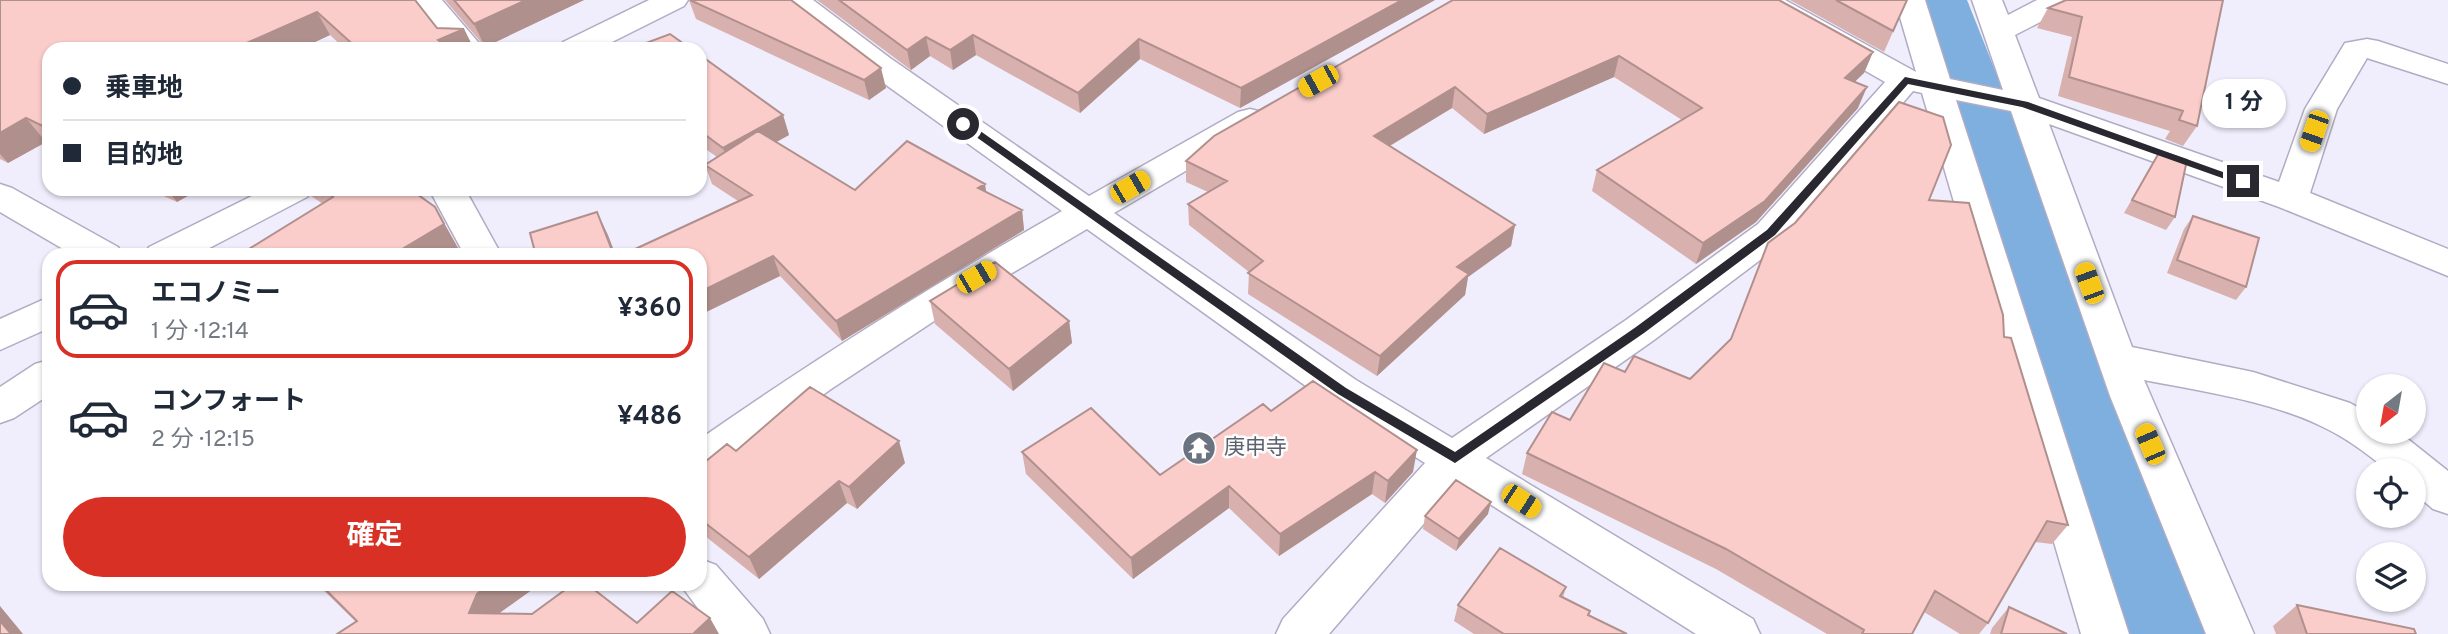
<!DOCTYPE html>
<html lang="ja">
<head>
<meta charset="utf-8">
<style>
	:root { --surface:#fff; --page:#f6f6f7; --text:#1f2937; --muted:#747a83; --line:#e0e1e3; --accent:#d93025 }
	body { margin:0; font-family:Overpass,"Noto Sans JP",sans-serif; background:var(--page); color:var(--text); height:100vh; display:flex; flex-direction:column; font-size:26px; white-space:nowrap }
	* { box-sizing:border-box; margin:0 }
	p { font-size:23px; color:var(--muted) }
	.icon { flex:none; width:38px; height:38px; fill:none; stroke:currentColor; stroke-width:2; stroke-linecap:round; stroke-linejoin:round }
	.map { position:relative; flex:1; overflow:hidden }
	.sheet { position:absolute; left:42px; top:248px; width:665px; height:343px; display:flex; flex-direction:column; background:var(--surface); border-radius:21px; box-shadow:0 2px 5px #0004 }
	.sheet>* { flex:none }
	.top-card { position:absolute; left:42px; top:42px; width:665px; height:154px; border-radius:21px; box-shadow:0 2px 5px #0004; display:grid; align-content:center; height:154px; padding:0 21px; background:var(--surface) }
	.needle { width:46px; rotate:211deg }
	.fabs { position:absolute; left:2356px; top:374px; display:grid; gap:14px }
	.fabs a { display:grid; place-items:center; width:70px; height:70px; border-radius:50%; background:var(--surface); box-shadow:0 2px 5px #0004; font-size:35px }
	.end { position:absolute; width:32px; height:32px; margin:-16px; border:9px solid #292730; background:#fff; box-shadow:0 0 0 4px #fff }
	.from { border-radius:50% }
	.bubble { position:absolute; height:49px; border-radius:24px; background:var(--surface); box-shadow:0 2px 5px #0004; font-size:23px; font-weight:700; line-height:49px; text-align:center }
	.car { position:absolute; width:21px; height:42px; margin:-21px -10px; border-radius:9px; box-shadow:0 0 5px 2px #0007; background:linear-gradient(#f5c518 24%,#345 0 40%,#f5c518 0 76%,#345 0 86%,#f5c518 0) }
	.top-card b { display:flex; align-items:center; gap:24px; height:66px; font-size:26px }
	.top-card b+b { border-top:2px solid var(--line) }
	.top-card i { width:18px; height:18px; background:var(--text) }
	ul { padding:12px 0 0; list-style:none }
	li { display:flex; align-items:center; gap:21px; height:98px; margin:0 14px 10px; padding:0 7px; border:4px solid transparent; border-radius:21px }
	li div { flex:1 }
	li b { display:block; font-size:26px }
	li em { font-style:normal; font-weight:700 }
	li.current { border-color:var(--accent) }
	li>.icon { width:63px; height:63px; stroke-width:1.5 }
	.button { display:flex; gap:14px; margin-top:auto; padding:14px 21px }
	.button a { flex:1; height:80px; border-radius:42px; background:var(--accent); color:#fff; font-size:28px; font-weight:700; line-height:80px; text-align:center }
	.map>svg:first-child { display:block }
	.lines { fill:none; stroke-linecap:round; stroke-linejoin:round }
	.river { fill:#7eafdf; fill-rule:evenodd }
	.minor-casing { stroke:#b1acc3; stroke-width:3 }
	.minor { fill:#fff; fill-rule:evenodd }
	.wall { fill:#d8b0ae }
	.shaded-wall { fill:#b0908d }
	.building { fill:#fbcdca; stroke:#b0908d; stroke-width:2 }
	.route { fill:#292730 }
	.labels { text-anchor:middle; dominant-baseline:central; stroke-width:5; stroke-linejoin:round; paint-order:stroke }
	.worship-label { font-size:21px; fill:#5b616d; stroke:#fcfcfc; text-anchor:start }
</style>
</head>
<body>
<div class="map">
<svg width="2448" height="634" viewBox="0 0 2448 634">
	<rect width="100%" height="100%" fill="#f0edfc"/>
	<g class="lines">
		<path class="river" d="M1897,0H1967L2220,634H2108Z"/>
		<g class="minor-casing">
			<path id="minor" d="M411,0H442L484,49H451Z
				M649,0H688L684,6L598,49H558L563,42Z
				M779,0H813L890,58L1089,196L1238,112L1250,109L1262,112L1267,119L1262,126L1114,213L1356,380L1452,438L1626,320L1758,224L1885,82L1752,6L1748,0H1785L1916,72L1895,0H1925L1950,79L2003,90L1972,0H2002L2008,15L2037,0H2075L2071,6L2015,35L2039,98L2279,182L2305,109L2345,43L2367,39L2378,41L2448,64V84L2367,58L2337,109L2310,193L2448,249V276L2279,207L2049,124L2132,347L2253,372L2350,403L2368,413V432H2399L2448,471V514L2433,509L2413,492V471H2388C2368,454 2345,437 2321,426C2270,401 2200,391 2144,380L2254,634H2206L2110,396L2011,111L1956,100L2129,634H2081L1922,93L1913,91L1784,242L1654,340L1486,458L1753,619L1760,634H1696L1458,484L1329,634H1276L1283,619L1425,463L1328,402L1087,229L966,300L831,389L715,473L700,478V439C818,357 937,282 1062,211L868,72L783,6Z
				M0,184L12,188L118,247L123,256H75L0,212Z
				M266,189H313L307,197L194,256H144L149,247Z
				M429,189H465L502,256H465Z
				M49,297V328L0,350V319Z
				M49,360V395L14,418L0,423V387L35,364Z
				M700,559L716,565L763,619L770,634H717L680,584H700Z"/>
		</g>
		<use href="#minor" class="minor"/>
	</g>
	<path class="wall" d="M0,0H415L437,28L464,29L474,49H345L330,35L300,49H49V143L46,142L8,163L0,159Z
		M445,0H584L485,47Z
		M689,0L886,88L869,100L696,19Z
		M817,0H1435L1240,108L1140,59L1080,113L976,55L953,70L930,56L911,70Z
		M1453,0L1873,52L1864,73L1854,82L1858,108L1756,222L1696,264L1592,191L1597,170L1682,120L1614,77L1484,134L1452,108L1390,146L1515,225L1511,246L1468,277L1465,295L1377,376L1248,294L1249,272L1189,225L1188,204L1208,192L1186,182V161Z
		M1790,0H1907L1884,52Z
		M2223,0L2197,126L2183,146L2165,139L2170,131L2058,96L2072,37L2037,28L2048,8Z
		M700,55L783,115L789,135L776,142L855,190L987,193L1022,210L1024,230L842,341L780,276L700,315V256H636L633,250L738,201L712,184L705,165L717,157L700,145Z
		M2160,151L2175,217L2166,230L2124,213Z
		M148,189H200L177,202Z
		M307,189H410L435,207L458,248L445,256H246L244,252L323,204L311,196Z
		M1929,200L2004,337L2068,525L2052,544L2035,542L1988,623L1979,634H1960L1924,612L1912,634H1827L1716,569L1522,474L1527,453L1570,420L1625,372L1690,379Z
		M2193,216L2246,287L2236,300L2167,273L2184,229Z
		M930,301L1069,321L1072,343L1013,391L935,324Z
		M1271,411L1413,472L1385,503L1372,494L1279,556L1229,508L1133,579L1026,474L1022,452L1160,475Z
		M736,451L905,463L857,509L847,503L759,579L700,532V466Z
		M1488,514L1456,551L1423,529L1425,516Z
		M317,584H540L499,613L637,623L719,634L356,622Z
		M1566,587L1563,598L1588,615L1627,634H1474L1454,621L1458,605Z
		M2297,605L2416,634H2276L2273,626Z
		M2009,607L2067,634H1990L1992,628Z"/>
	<path class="shaded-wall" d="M526,0H584L485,47L474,24Z
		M1402,0H1435L1240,108L1241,88Z
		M317,12L330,35L300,49H233Z
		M464,29L474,49H443L438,40Z
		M973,35L976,55L953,70L950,50Z
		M926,37L930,56L911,70L907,50Z
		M1139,39L1140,59L1080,113L1078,93Z
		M1873,52L1864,73L1837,99L1845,78Z
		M1619,56L1614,77L1484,134L1487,114Z
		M881,68L886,88L869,100L864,80Z
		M1455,87L1452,108L1371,157L1374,136Z
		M1867,87L1858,108L1756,222L1696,264L1703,243Z
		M783,115L789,135L730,168L723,148Z
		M26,118L46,142L8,163L0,154V133Z
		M985,184L988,203L978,188Z
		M167,189H200L177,202Z
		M435,207L458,248L445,256H395L394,254Z
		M1022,210L1024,230L842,341L836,321Z
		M597,212L608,235L616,256H605Z
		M1515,225L1511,246L1468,277L1465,295L1377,376L1380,356L1457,267Z
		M773,256L780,276L700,315V292Z
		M1069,321L1072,343L1013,391L1009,369Z
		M899,441L905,463L857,509L849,487Z
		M1417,450L1413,472L1385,503L1388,481Z
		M1375,472L1372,494L1279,556L1280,534Z
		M839,481L847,503L759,579L749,557Z
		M1229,486V508L1133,579L1131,558Z
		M1491,502L1488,514L1456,551L1459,539Z
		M490,584H540L494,617L469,613L477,594Z
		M0,606L23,634H11L0,621Z
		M710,618L719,634H693Z"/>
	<path class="building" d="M0,0H415L437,28L464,29L438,40L449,49H358L317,12L233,49H49V129L26,118L0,133Z
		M454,0H526L474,24Z
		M690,0H791L881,68L864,80Z
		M839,0H1402L1241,88L1139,39L1078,93L973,35L950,50L926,37L907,50Z
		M1453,0H1779L1873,52L1845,78L1867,87L1765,201L1703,243L1597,170L1702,108L1619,56L1487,114L1455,87L1374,136L1515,225L1457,267L1469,274L1380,356L1248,273L1263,261L1188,204L1227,181L1186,161L1214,136Z
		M1836,0H1907L1893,31Z
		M2066,0H2223L2197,126L2179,120L2183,111L2069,77L2082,17L2048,8Z
		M670,34L691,49H630Z
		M700,55L783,115L723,148L700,131Z
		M1899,102L1943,117L1951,145L1929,200L1969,203L2003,315L2004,337L2011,338L2068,525L2047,521L1988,623L1935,591L1912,634H1862L1864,630L1726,549L1527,453L1552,412L1570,420L1604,363L1625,372L1634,356L1690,379L1731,339L1768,243L1795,223Z
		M758,131L855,190L907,141L985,184L978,188L1022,210L836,321L773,256L700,292V256H637L633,250L752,195L705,165Z
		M2160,151L2187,160L2175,217L2132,200Z
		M321,189H410L435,207L444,224L394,254L396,256H248L244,252L333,197Z
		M597,212L613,253L605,256H536L530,233Z
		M2193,216L2259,238L2246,287L2177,260Z
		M995,262L1069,321L1009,369L930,301Z
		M1313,381L1417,450L1388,481L1375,472L1280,534L1229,486L1131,558L1022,452L1091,408L1160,475L1263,404L1271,411Z
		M810,387L899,441L849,487L839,481L749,557L700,519V466L727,444L736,451Z
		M1456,480L1491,502L1459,539L1425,516Z
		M1500,548L1566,587L1560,596L1590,611L1588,615L1627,634H1504L1458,605Z
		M320,584H490L477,594L469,613L532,614L573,584H587L637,623L672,591L710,618L693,634H337L357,621Z
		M2297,605L2414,629L2416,634H2307Z
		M2009,607L2067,634H2001Z
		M0,621L11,634H0Z"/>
	<path class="route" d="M1905,77L2028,102L2248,181L2239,184L2022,107L1908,84L1775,235L1644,333L1455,463L1338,394L958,124L966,121L1346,388L1455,452L1636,327L1767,230Z"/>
	<defs>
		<g id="temple-disc" transform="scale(1.75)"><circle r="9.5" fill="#6b7280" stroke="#fcfcfc"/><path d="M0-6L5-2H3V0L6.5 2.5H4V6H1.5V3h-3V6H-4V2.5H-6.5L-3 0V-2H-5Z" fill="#fff"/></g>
	</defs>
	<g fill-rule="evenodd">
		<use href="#temple-disc" x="1199" y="448"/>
	</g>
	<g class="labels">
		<g class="worship-label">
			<text x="1224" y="448">庚申寺</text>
		</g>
	</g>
</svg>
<div class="fabs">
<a><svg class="needle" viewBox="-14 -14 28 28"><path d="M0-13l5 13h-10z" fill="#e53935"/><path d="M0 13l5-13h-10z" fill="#747a83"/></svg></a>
<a><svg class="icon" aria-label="locate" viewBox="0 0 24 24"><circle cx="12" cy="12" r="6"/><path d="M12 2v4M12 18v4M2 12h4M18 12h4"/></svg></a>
<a><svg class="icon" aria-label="layers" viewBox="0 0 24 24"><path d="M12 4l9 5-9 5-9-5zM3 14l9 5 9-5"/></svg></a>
</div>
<i class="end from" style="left:963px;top:124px"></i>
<i class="end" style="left:2243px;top:181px"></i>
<div class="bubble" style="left:2202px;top:79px;width:84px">1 分</div>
<i class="car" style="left:1318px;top:81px;rotate:241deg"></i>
<i class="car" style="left:2314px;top:131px;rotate:199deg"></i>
<i class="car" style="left:1130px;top:187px;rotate:60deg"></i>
<i class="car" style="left:976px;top:277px;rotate:60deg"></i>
<i class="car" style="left:2089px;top:283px;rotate:340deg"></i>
<i class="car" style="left:2150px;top:444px;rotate:337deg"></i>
<i class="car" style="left:1521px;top:501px;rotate:123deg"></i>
<div class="top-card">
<b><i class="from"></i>乗車地</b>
<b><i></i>目的地</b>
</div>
<section class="sheet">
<ul>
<li class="current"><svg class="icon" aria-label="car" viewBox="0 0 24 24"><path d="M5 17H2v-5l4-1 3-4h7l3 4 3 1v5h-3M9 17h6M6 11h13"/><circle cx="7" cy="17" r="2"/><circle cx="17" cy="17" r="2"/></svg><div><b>エコノミー</b><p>1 分 · 12:14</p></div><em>¥360</em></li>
<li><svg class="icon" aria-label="car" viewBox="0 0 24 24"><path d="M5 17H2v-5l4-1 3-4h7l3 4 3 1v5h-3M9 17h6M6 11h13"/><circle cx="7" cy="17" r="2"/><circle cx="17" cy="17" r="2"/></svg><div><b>コンフォート</b><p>2 分 · 12:15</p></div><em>¥486</em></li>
</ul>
<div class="button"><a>確定</a></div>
</section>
</div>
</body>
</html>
